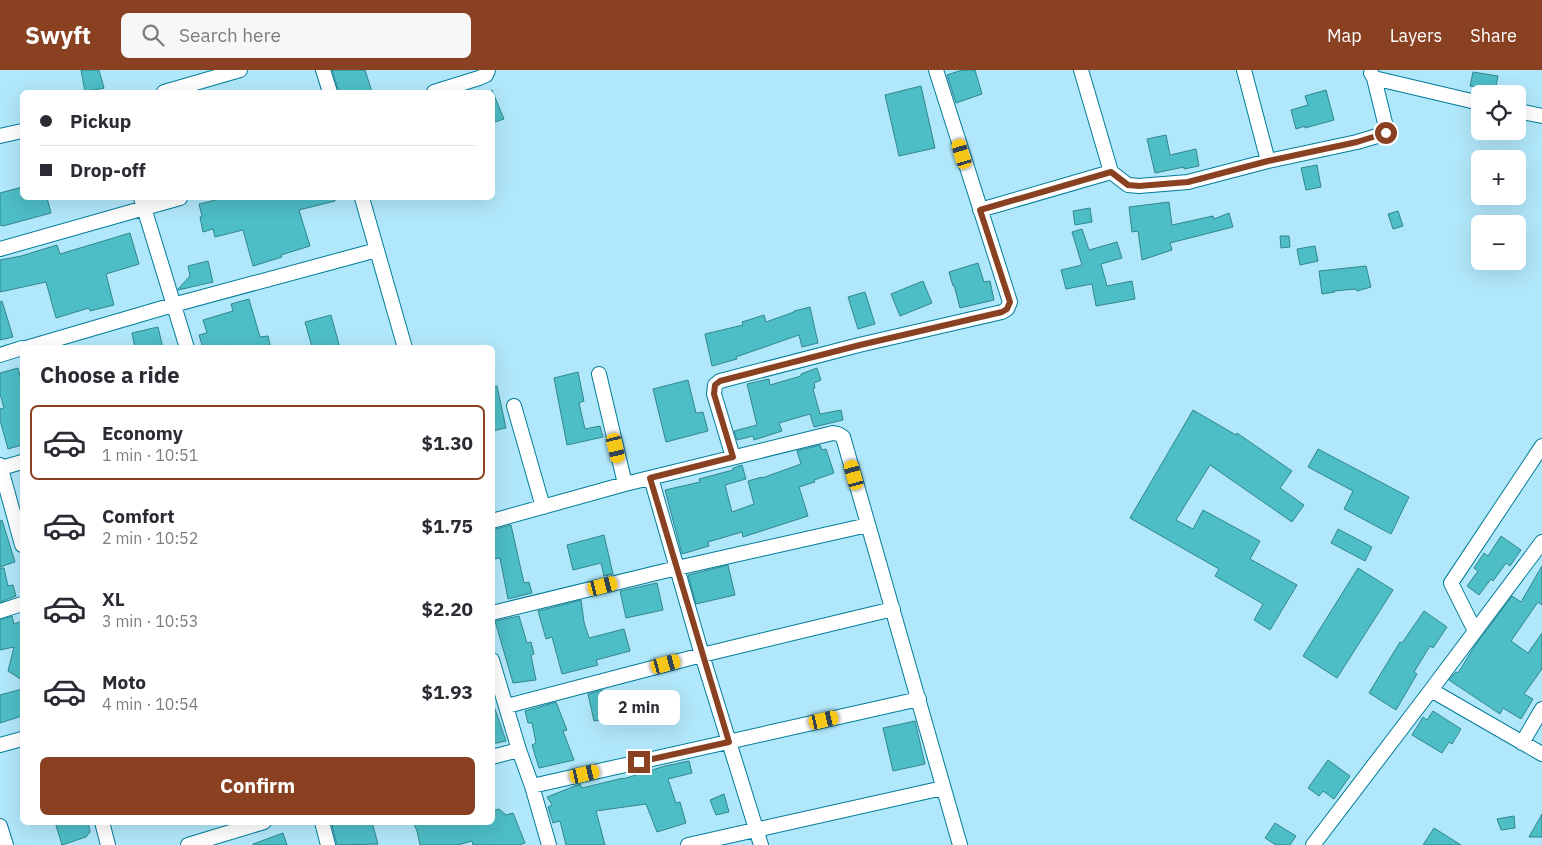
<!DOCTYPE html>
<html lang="en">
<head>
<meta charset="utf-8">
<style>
	:root { --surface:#fff; --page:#f7f7f7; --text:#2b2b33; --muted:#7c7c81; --line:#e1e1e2; --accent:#894122 }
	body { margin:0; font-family:"IBM Plex Sans",sans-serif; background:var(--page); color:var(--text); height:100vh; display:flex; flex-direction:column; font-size:19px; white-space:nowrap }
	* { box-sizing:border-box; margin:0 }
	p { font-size:16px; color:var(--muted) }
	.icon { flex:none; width:28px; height:28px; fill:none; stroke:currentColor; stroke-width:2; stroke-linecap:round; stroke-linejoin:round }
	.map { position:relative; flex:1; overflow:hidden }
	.details { position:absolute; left:20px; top:275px; width:475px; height:480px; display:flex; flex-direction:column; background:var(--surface); border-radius:8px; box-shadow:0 5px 20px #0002 }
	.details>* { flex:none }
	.top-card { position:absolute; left:20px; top:20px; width:475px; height:110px; border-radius:8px; box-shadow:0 5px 20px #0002; display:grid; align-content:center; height:110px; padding:0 20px; background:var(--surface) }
	.controls { position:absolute; left:1471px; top:15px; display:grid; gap:10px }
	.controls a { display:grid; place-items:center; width:55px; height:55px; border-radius:8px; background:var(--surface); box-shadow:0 5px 20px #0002; font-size:25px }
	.end { position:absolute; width:22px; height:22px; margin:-11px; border:6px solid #894122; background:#fff; box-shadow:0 0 0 2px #fff }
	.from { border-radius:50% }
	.bubble { position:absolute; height:35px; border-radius:8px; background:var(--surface); box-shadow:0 5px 20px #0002; font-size:16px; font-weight:700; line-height:35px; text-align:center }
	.car { position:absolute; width:15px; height:30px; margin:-15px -8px; border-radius:6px; box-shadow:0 0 4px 1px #0007; background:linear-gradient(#f5c518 24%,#345 0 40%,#f5c518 0 76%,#345 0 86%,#f5c518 0) }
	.top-card b { display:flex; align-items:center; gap:18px; height:48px; font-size:19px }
	.top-card b+b { border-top:1px solid var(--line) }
	.top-card i { width:12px; height:12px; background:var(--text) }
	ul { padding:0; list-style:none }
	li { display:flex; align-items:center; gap:15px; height:75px; margin:0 10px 8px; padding:0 10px; border:2px solid transparent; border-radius:8px }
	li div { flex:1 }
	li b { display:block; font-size:19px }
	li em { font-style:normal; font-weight:700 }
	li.current { border-color:var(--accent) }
	li>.icon { width:45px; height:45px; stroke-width:1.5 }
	h2 { padding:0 20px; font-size:22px; line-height:60px }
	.action { display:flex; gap:10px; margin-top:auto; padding:10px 20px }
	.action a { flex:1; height:58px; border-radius:8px; background:var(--accent); color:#fff; font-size:20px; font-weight:700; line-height:58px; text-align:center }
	header { display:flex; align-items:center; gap:30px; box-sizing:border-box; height:70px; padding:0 25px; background:var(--accent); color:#fff }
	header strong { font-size:24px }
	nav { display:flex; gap:28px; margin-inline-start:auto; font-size:18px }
	.search { width:350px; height:45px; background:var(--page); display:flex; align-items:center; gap:12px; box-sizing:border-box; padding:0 18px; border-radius:8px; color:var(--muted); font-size:19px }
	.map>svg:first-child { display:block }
	.building { fill:#4dbdc6; stroke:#31878d }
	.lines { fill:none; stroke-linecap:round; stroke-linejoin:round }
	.minor-casing { stroke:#017c9a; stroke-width:16 }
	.minor { stroke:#fff; stroke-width:14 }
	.route { stroke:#894122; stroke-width:6 }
</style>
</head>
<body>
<header>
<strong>Swyft</strong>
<div class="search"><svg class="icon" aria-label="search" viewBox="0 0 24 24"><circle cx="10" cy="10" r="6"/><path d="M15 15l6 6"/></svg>Search here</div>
<nav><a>Map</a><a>Layers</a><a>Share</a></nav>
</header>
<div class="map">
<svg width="1542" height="775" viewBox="0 0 1542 775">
	<rect width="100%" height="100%" fill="#b1e7fa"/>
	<path class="building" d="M81,0H99L104,18L85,22Z
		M332,0H365L372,22H339Z
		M962,0H975L982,24L956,33L947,5Z
		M1473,2L1498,6L1495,21L1470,16Z
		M921,16L935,78L899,86L885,25Z
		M492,20L504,49L492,53Z
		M1326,20L1334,50L1305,58V56L1296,59L1291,40L1308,35L1305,26Z
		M1166,65L1170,85L1196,79L1199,96L1184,99V97L1155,103L1147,69Z
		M1317,95L1321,117L1306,120L1301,98Z
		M22,117V128H47L51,143L3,156L0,155V123Z
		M224,128H335V131L299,140L310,176L281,185L282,187L253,196L243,160L215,167L213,159L203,162L200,147L202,146L199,134Z
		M1169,132L1172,155L1213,146L1214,149L1229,143L1233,157L1170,173L1172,180L1142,190L1138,161L1132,162L1129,137Z
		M1090,138L1092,152L1075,155L1073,141Z
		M1398,141L1403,156L1393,159L1388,144Z
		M1082,159L1089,180L1117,172L1122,188L1101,194L1107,216L1132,211L1135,229L1096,236L1092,214L1066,219L1061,200L1082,195L1072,162Z
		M130,163L139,194L106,204L114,235L90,241L89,238L56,248L46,212L0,222V190L21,186L57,175L60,184Z
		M1280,166H1289L1290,177L1281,178Z
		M1315,176L1318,191L1300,195L1297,179Z
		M208,191L213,212L178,220V219L190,206L188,196Z
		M978,193L984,212L990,211L994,230L960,238L954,215L953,216L949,202Z
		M1366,196L1371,217L1357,221L1356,219L1334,221L1335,222L1322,224L1319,201Z
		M923,211L932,233L900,246L891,224Z
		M865,222L875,254L858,259L848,227Z
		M249,229L260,267L268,266L270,275L265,278H233L232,275L223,278H203L199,265L207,263L203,250L233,241L231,234Z
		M2,231L13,267L0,270V232Z
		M810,237L818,273L802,277L799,265L736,287L737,289L712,296L705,264L743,255L742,252L764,245L766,252L794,242V241Z
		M331,245L340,278H323L322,275L312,277L305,252Z
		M158,257L163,278H135L132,263Z
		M18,298L22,314V375L8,379L0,350V339L4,338L0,324V303Z
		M817,298L821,310L814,313L815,318L813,319L820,344L841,340L843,350L814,357L810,344L779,353L782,361L754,370L753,366L737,370L734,361L757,355L747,314L769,309L770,315L801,306V304Z
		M578,302L584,331L579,333L585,359L600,356L603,367L567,375L554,308Z
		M688,310L696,343L703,342L708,361L666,372L653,319Z
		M497,316L506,358L492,361V317Z
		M1193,340L1236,365L1237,363L1292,401L1280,418L1304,435L1292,452L1210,395L1176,450L1193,459L1203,440L1260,471L1250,489L1297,515L1270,560L1254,550L1263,534L1215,506L1219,499L1130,448Z
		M820,375L822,380L826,379L834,403L814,410L815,412L799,417L808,446L743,467L742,462L708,472L709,476L682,484L665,420L700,412L699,409L733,400V398L742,395L746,409L725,415L732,442L754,434L748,411L762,407V408L801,394L797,381Z
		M1318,379L1409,427L1391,464L1344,439L1353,421L1308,397Z
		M2,450L15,492L0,497V451Z
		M511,455L524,513L529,512L532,523L508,529L500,488L492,489V460Z
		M1338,459L1372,477L1365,491L1331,473Z
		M604,465L613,504L604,506L601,493L573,500L567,475Z
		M1501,466L1521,480L1510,496L1506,493L1493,511L1491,509L1479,525L1467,516L1478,501L1474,498L1484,483L1488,486Z
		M728,495L735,525L696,534L688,505Z
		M1542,496V535L1538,532L1511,571L1528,583L1542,563V599L1524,624L1533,629L1521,649L1503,638L1500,644L1449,610L1456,602L1458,603L1474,577L1512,526L1521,532Z
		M0,498H4L8,516L13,515L16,526L0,532Z
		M1358,498L1393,520L1337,608L1303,586Z
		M657,513L663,540L626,548L620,521Z
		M581,530L584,552L589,568L624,559L630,581L596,590L598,595L562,604L552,567L546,569L538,541Z
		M1424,541L1447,557L1433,578L1430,576L1414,602L1417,604L1396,640L1369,623L1400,572L1402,573Z
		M12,546L14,554L22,551V610L8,601L14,577L0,580V550Z
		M519,546L527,573L531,572L534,584L531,585L536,610L513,613L495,551Z
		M22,619V646L0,653V625Z
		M603,620L613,648L594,651L588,624Z
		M556,632L567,660L563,661L574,690L539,698L532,675L536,673L532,653H528L525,641Z
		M494,636L506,671L492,674V637Z
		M1433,641L1461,659L1452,674L1449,672L1442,683L1412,665L1423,647L1427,650Z
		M915,651L925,694L893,701L883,658Z
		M1328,690L1350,706L1334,729L1323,721L1319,726L1308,718Z
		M689,691L692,703L668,709L676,733L680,732L686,753L657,762L646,734L596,741L605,775H566L560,751L553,753L548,737L552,735L547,727L580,714L582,718L623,708V709L665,696Z
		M724,724L729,742L716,745L710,730Z
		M499,739L506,745L513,743L525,773L519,775H473L472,771L458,775H420L417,761L413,752H492V741Z
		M1542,744V767H1529Z
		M1514,746L1515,758L1501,760L1497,749Z
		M55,752H88L90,762L86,767L62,775Z
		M331,752H372L378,774L337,775Z
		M1275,753L1296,766L1290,775H1276L1265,768Z
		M1434,758L1461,775H1423Z
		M283,763L287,775H253V774Z"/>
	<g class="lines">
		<g class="minor-casing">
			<path id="minor" d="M323,0L330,22
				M1081,0L1111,102
				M1244,0L1268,91
				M1371,3L1374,8L1378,9L1480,33
				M164,22L240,0
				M434,22L479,8L486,5L488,0
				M1518,41L1542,46
				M0,66L22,61
				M141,128L187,278
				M362,128L405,278
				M980,140L1111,102L1128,115L1139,116L1188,112L1268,91L1357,72L1384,64L1387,61L1374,8
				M0,179L180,128
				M26,278L173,235L377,180
				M0,285L22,278
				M599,304L625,414
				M514,336L543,437
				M733,387L714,324L715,315L720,311L859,275L1002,242L1007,239L1010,232L936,0
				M0,395L22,475
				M1,398L22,392
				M651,408L702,585L761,775
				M492,451L625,414L833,363L838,364L843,367L960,775
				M0,541L22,534
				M492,543L677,498L868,455
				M1475,561L1451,513L1542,376
				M492,590L519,680L532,716L549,775
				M1431,620L1542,472
				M507,636L702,585L893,539
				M1522,673L1542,639
				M0,675L22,669
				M492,687L519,680
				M532,716L919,629
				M102,752L108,775
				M322,752L328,775
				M0,756L6,775
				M188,775L264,752
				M688,775L943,718
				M1313,775L1431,620L1542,684"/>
		</g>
		<use href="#minor" class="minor"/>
	</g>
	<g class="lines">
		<path class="route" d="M639,692L729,672L650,408L733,387L714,324L715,315L720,311L860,275L1002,242L1007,239L1010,232L980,140L1111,102L1128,115L1139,116L1188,112L1268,91L1357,72L1386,63"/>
	</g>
</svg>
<div class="controls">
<a><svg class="icon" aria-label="locate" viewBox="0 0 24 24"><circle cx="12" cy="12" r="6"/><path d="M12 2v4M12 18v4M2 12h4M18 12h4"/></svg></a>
<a>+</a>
<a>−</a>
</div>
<i class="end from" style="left:1386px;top:63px"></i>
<i class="end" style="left:639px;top:692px"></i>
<div class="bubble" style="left:598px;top:620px;width:82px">2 min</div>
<i class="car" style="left:962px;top:84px;rotate:343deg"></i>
<i class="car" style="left:616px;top:378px;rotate:167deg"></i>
<i class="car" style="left:854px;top:405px;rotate:345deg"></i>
<i class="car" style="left:603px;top:516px;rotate:76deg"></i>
<i class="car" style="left:666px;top:594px;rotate:75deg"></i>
<i class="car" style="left:824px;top:650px;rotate:77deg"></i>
<i class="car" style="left:585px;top:704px;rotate:77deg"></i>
<div class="top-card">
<b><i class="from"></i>Pickup</b>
<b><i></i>Drop-off</b>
</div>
<section class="details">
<h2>Choose a ride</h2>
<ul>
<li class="current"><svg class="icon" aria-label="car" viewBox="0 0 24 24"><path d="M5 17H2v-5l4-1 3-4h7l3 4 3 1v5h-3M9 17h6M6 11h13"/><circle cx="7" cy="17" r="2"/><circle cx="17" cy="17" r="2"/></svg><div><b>Economy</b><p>1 min · 10:51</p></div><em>$1.30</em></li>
<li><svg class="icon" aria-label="car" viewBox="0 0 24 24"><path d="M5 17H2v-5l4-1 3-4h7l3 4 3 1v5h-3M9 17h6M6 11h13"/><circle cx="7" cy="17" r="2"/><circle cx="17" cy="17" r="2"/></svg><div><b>Comfort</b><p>2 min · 10:52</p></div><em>$1.75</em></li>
<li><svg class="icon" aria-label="car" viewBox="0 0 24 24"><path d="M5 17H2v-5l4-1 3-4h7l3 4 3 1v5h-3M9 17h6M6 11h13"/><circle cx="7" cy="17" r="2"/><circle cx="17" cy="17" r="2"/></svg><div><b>XL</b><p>3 min · 10:53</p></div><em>$2.20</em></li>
<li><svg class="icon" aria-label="car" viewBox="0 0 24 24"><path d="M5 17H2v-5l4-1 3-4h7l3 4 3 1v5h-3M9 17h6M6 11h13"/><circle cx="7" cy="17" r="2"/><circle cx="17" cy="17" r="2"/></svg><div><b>Moto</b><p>4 min · 10:54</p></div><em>$1.93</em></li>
</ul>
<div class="action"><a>Confirm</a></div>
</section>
</div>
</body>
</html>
